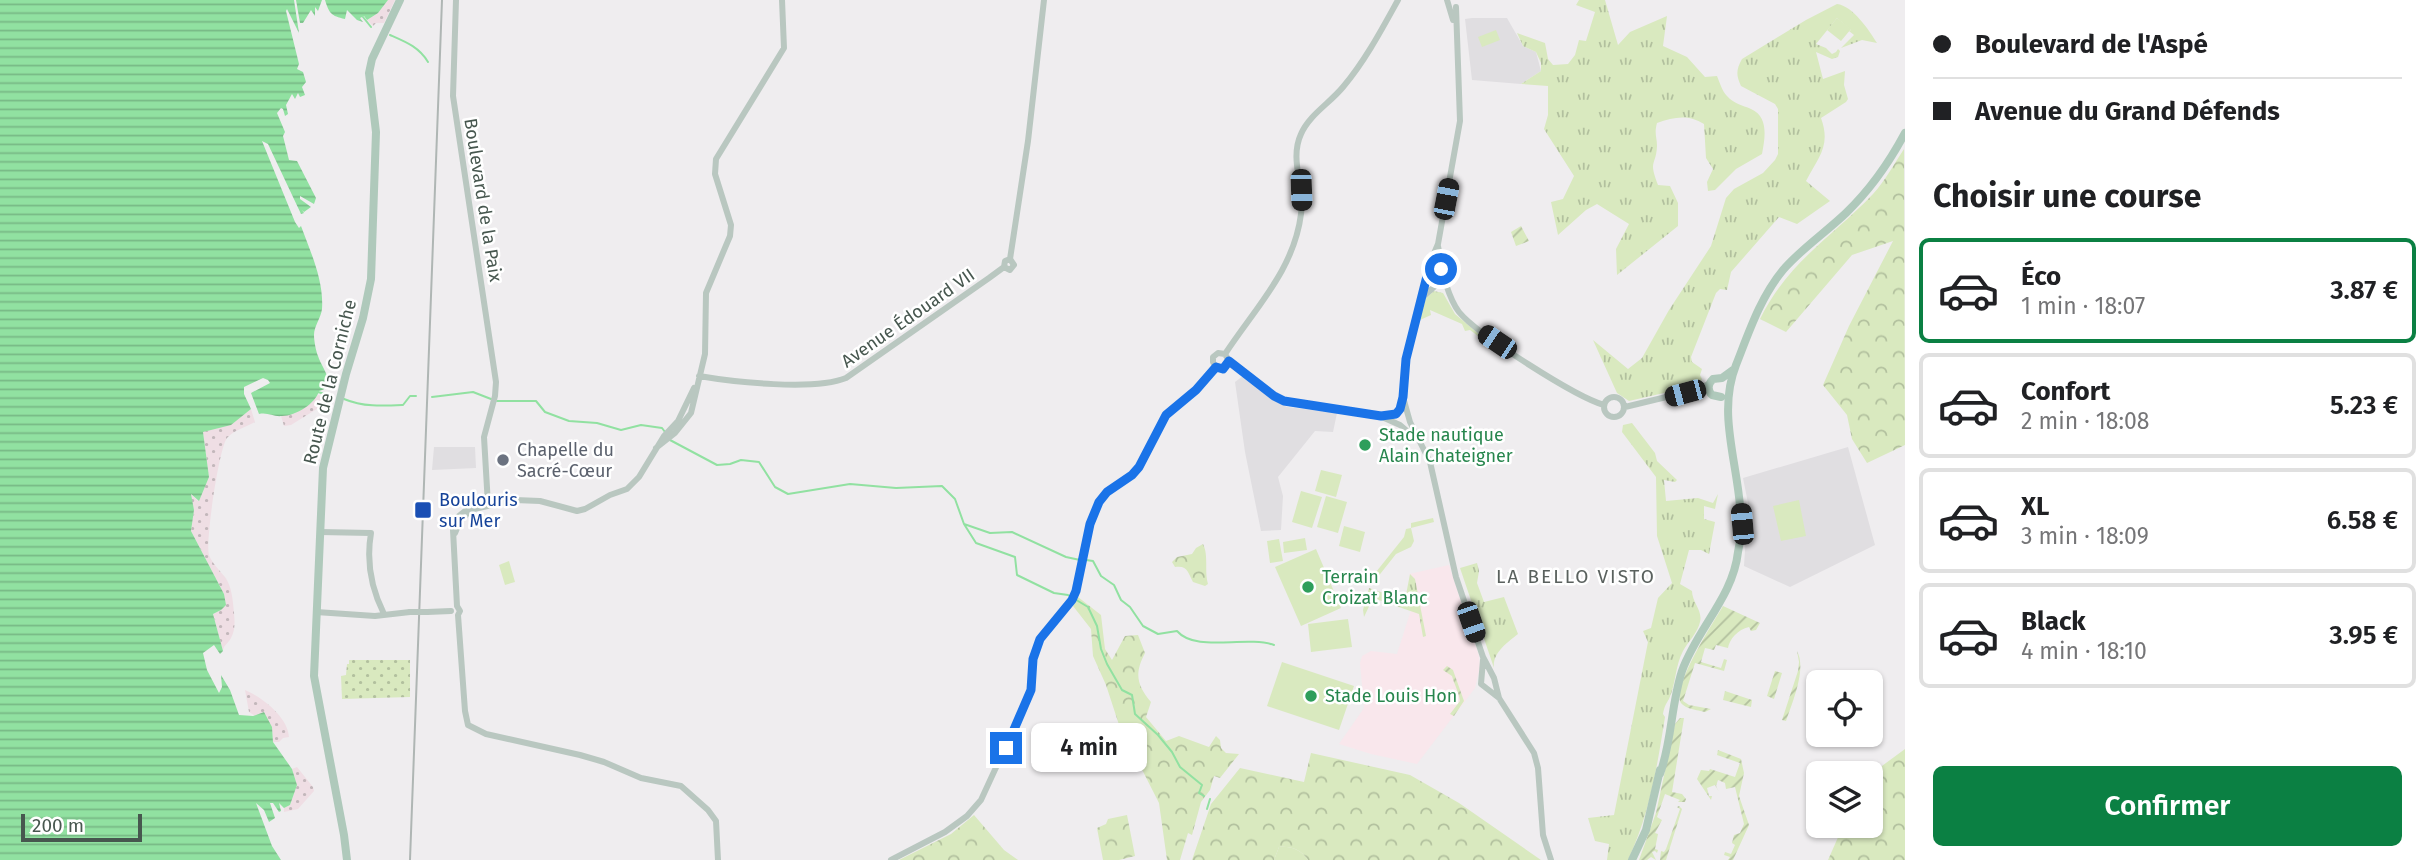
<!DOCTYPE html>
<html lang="fr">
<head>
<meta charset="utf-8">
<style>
	:root { --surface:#fff; --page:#f6f6f6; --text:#202124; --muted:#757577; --line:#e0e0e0; --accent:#0b8043 }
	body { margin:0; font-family:"Fira Sans",sans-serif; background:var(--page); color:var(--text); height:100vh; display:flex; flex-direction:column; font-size:26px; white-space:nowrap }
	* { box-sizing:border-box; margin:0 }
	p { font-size:23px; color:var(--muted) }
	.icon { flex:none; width:38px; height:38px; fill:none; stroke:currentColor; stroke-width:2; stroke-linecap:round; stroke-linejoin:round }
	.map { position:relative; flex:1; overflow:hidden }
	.sheet { display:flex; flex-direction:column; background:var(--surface); width:525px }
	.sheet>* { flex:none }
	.guide { display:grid; align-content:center; height:154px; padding:0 28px; background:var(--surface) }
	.fabs { position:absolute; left:1806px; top:670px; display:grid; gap:14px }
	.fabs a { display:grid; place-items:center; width:77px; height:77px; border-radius:10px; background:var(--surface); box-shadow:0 2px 5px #0004; font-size:35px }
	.scale { position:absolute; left:21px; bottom:18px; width:121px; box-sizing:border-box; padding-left:7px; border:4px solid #47574f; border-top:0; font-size:19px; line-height:24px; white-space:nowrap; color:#47574f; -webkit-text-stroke:5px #fff; paint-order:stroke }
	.end { position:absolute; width:32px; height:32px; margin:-16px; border:9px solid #1a73e8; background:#fff; box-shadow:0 0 0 4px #fff }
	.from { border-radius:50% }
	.bubble { position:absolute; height:49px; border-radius:10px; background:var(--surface); box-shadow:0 2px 5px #0004; font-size:23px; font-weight:600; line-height:49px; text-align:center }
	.car { position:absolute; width:21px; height:42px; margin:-21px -10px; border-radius:9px; box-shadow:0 0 5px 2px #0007; background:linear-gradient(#222 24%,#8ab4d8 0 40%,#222 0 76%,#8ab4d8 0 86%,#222 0) }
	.guide b { display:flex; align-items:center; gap:24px; height:66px; font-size:26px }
	.guide b+b { border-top:2px solid var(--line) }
	.guide i { width:18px; height:18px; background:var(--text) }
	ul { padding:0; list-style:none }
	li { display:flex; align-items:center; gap:21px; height:105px; margin:0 14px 10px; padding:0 14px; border:4px solid var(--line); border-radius:10px }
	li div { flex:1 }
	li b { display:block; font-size:26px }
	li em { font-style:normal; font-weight:600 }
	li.current { border-color:var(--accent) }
	li>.icon { width:63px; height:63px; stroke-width:1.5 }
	h2 { padding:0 28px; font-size:32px; line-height:84px }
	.action { display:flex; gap:14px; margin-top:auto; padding:14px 28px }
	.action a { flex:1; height:80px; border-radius:10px; background:var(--accent); color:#fff; font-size:28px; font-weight:600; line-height:80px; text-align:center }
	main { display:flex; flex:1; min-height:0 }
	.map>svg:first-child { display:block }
	.commercial { fill:#f9e7ec }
	.education { fill:#e0dee1 }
	.grass { fill:url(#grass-tufts) }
	.forest { fill:url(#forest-crowns) }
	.sand { fill:url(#sand-dots) }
	.park { fill:url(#park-dots) }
	.garden { fill:url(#garden-furrows) }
	.pitch { fill:#d9e9bf }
	.water { fill:url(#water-rules) }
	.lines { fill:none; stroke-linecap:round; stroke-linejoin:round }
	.stream { stroke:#91e1a1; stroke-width:2 }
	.minor { stroke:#b9c7c0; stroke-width:6 }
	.major { stroke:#afc9bb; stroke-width:8 }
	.rail { stroke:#afb6b4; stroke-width:2 }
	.minor-bridge { stroke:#b9c7c0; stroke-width:6 }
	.route { stroke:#1a73e8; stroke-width:9 }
	.leisure-dot { fill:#2e9e5b; stroke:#fff; stroke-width:2.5 }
	.worship-dot { fill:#6b7280; stroke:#fff; stroke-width:2.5 }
	.transit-dot { fill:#1a4fb4; stroke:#fff; stroke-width:2.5 }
	.labels { text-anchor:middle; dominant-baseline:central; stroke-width:5; stroke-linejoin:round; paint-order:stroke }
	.street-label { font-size:18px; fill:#47574f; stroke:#fff }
	.leisure-label { font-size:18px; fill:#27864d; stroke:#fff; text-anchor:start }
	.worship-label { font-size:18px; fill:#5b616d; stroke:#fff; text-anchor:start }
	.transit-label { font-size:18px; fill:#164399; stroke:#fff; text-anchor:start }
	.neighbourhood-label { font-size:19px; letter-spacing:2px; fill:#5a615e; stroke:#fff }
</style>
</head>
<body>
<main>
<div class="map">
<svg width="1905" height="860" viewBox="0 0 1905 860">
	<defs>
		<pattern id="grass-tufts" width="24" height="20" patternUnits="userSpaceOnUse" patternTransform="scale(1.75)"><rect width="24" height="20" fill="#d9e9bf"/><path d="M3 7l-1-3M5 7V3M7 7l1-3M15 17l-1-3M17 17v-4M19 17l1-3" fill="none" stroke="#b2c09e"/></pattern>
		<pattern id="forest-crowns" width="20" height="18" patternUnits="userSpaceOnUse" patternTransform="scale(1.75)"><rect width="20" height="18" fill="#d9e9bf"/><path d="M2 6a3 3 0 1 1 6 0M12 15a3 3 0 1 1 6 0" fill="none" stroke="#b2c09e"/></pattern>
		<pattern id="sand-dots" width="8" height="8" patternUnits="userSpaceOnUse" patternTransform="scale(1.75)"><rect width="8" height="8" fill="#efdee4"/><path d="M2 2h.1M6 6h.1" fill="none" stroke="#c3b7bb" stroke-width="1.8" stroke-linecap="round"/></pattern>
		<pattern id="park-dots" width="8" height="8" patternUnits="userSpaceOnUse" patternTransform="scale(1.75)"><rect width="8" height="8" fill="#d9e9bf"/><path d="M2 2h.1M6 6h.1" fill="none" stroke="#b2c09e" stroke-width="1.8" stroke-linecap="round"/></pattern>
		<pattern id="garden-furrows" width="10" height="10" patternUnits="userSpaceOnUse" patternTransform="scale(1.75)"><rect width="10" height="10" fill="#d9e9bf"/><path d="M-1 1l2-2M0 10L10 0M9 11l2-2" fill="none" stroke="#b2c09e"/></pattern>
		<pattern id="water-rules" width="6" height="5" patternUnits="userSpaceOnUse" patternTransform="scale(1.75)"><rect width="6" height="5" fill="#91e1a1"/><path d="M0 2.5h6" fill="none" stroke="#78b986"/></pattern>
	</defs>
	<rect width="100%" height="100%" fill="#efedef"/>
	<path class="commercial" d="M1449,565L1479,656L1480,667L1475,688L1417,764L1371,754L1339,744L1364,708L1360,663L1362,656L1371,651L1397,654L1411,610L1419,614L1415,579L1409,574Z"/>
	<path class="education" d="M1472,18H1507L1523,46L1536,52L1541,71L1521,84L1472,80L1465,19Z
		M1243,376L1271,399L1287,407L1337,413L1333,432L1315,431L1278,477L1283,496L1281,530L1261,531L1245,452L1235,382Z
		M434,447H475L476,468L432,470Z
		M1848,447L1875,545L1790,587L1744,566L1748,503L1743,478Z"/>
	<path class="grass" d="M1579,0H1605L1618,45L1630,32L1667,16L1663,46L1687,57L1705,77L1717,76C1720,83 1722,91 1727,96C1734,104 1742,105 1751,109C1769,117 1765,138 1762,154L1736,169L1715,190L1708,191L1707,182L1713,169L1706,158L1704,124C1688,114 1674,117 1657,123C1654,134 1657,137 1657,146C1656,167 1648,159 1658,185L1670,186L1678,203V226L1617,275L1616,249L1629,224L1597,204L1586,210L1558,235L1551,202L1563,199L1574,176L1544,129L1548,115V86L1521,84L1541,71V63L1536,52L1523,46L1517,33L1545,43L1548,59L1553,65L1568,64L1575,55L1579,40L1586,41L1595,12L1576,5Z
		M1837,4C1853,6 1869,30 1877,43L1862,40L1841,48L1854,35L1849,31L1851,30L1837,18L1816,44L1826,48L1832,54L1836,52L1838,49L1840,51L1838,57L1832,59L1816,52L1823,79L1845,71L1844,85L1848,99L1846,102L1821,118C1831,146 1819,156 1806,181L1830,201L1797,224L1779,217L1731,272L1727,290L1720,289L1716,293L1691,357L1692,362L1702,369L1700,375L1702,379L1699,385L1629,401L1617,393L1593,340L1628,369L1642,358L1669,310L1711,246L1726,198L1734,189L1763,173L1775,160L1778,154V109L1775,104L1741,86C1736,75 1736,70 1742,59L1806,20Z
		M1434,291L1443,293L1455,314L1479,334L1478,336L1470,330L1465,331L1462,324L1430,310L1431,315L1420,320L1426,298Z
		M1632,423L1655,453L1657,461L1677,480L1675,482L1664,480L1666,501L1698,498L1713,503L1718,494L1715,509L1704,506V519L1715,522L1709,554L1701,550H1689L1680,584L1692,591C1692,602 1703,611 1700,622C1698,632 1688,642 1683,651C1675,666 1676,684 1669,699C1666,704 1664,707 1663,714L1665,717C1657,767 1650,813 1628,860H1607L1609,844L1595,841L1588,818L1614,815L1648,642L1643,631L1651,628L1658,598L1672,583L1657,536L1656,477L1622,432L1623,425Z
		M1433,518L1434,522L1411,528L1414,541L1411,547L1396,554L1377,578L1374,576L1376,572L1404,537L1406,529L1411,528V523Z
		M1477,563L1479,571L1477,583L1484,602L1504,597L1518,634C1507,643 1492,653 1494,668L1460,568Z
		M1410,574L1415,579L1426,636L1423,637L1419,614L1373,598L1364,617L1363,610L1369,588L1405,600Z
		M1279,847C1292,846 1301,850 1308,860H1274Z"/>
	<path class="forest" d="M1904,149L1905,445L1867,463L1852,439L1847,415L1823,385L1849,326L1893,241L1852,255L1786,332L1760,319C1788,262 1831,238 1873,194C1885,181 1894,164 1904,149Z
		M1203,544C1209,556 1204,571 1208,584L1205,586L1193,582C1188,573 1188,565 1175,567L1172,562L1177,557L1192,554L1196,548Z
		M1078,597L1101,615L1105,649L1112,660L1125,636L1138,635L1145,653C1134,674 1137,685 1151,702L1146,717L1166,741L1179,736L1209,747L1216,736L1220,740L1221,748L1226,753L1239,754L1220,778L1214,776L1210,790L1201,802L1192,835L1188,833L1180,860H1167L1159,803L1127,740L1123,737L1106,685L1093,656L1091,629L1073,606Z
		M1905,749V860H1828L1843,826H1871V774Z
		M1311,753L1410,775L1459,803L1541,860H1308C1301,850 1292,846 1279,847L1274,860H1192L1211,804L1240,768L1304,782Z
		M974,815L1004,850L1018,860H899L951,834Z
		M1127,815L1135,856L1119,860H1103L1097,828L1106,824L1108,819Z"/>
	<path class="sand" d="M388,0H395L384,23H376L373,26L367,20L378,13Z
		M318,395L327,397L328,402L291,425L284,426L281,416L304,408Z
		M251,409L255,422C246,427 234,430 227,438C219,448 205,543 209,555C212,563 220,571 225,577C232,586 233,602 234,613C235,623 235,631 231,638C228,644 224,644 223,651L213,614L221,610L224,594L191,531L194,510L190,493L198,501L209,477L203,432L231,424Z
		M245,690C262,697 288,717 289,737L283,738L279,742H273L272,727L249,712Z
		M297,767L313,787L314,791L298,809L284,812V808L290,805L297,785L292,769Z"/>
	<path class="park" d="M349,660H410V697L342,699L341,676L346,675L347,664H349Z"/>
	<path class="garden" d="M1521,226L1529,241L1516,246L1511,232Z
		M1723,606L1760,623L1756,630L1751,631L1749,627C1738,629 1729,640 1728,648L1716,645L1714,650L1705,648L1701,662L1721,668L1724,659L1727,660L1724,671L1695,663L1683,701L1689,705L1711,709L1705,712C1698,710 1683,709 1680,701C1674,683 1713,623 1723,606Z
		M1797,651C1807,669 1792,703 1786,721L1782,720L1798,671L1799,662Z
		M1447,666L1453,670L1464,701L1454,716L1450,714L1460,701C1459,692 1454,684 1452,676L1443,670Z
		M1775,671L1782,673L1774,699L1767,696Z
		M1725,691L1752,700L1751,707L1723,700Z
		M1680,718H1684L1672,792L1682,794L1686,799L1685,802H1678L1680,800L1665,794L1657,817L1662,820L1655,833L1658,834L1655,849L1658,850L1657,853L1655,851L1652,852L1656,860L1651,857L1647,860H1639L1656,813L1675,724Z
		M1718,750L1741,759L1744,773L1739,796L1749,825L1733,860H1728L1730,857L1724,855L1725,852L1731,854L1735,845L1732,843L1734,835L1740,833L1744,824L1735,787L1726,789L1725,783L1718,780L1716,786L1719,792L1715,785L1707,788L1709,796H1712L1711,800L1697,779L1701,770L1709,771L1710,769L1735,777L1740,763L1717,755Z
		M1679,806L1682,809L1666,860H1660L1661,851L1664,852L1666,849L1680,809L1677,807Z"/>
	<path class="pitch" d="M1837,18L1851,29L1841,41L1827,30Z
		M1496,30L1500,40L1482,47L1478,37Z
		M1321,470L1342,475L1336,497L1315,491Z
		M1301,491L1322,497L1312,528L1292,522Z
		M1326,496L1347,502L1338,533L1317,527Z
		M1799,500L1806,536L1781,541L1773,506Z
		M1344,526L1365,532L1360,552L1339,546Z
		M1305,538L1307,550L1284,553L1283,542Z
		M1279,539L1283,561L1270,563L1267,541Z
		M1316,549L1341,608L1301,626L1275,567Z
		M509,561L515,582L505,585L499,565Z
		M1348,619L1352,647L1311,652L1308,624Z
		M1282,662L1354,686L1339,730L1267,706Z"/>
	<path class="water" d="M0,0H294L299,33L287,9L286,11L299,64L297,69L303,72L306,82L302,87L305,95L300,97L298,93L295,99L292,94L286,105L288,114L285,116L283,109L281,108L277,113L285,132L283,136L289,160L297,161L316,198L314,204L300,196V199L311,207L304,212L302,210L304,213L301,214L268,144L262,141L295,222L299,228L301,226C311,253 324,281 322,309C321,318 314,326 314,335C314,341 316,351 318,356C321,367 339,387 319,391C316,403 296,416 282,416C273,417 268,412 259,414L251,393L270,383L268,380L263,378L244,387V394L251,409L231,425L203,432L209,477L199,501L191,494L194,510L191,531L224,594L226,605L221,610L213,614L223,651L220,654L214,645L203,653L207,670L219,693L222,687L221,675L230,690L239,715L253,716L264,712L272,727L273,742L292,769L297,785L290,805L284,808L279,803L281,811L279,812L273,803H270L275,818L269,822L264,810L256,803L272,846L281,860H0Z
		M296,0H322L318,11L315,7V16L311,10L303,23H300Z
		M325,0H388L378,13L367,20L364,16L360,18L363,22L357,20L347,10L345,19C331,16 329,13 325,0Z"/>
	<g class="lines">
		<path class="stream" d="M363,17L371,27
			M390,35C406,42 419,47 428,62
			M318,392L328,395
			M432,397L473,392L491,399
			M344,399C363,407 382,406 403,405L410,396H416
			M497,401H536L545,412L569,421L597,423L621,430L641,425L662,428L665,432
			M670,440L717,465L730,464L741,460L759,462L775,487L788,494L850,484L896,488L942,486L955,499L964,524L990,533L1012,532L1066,557L1080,560
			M964,524L976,543L1015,557L1017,575L1054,593L1068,595L1088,607L1097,626L1101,649L1107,664L1122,690L1132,695L1135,714L1158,735L1172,752L1180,767L1202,785L1199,793L1204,796
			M1086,560L1093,561L1101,576L1114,585L1121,600L1130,607L1143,626L1158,634L1177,631C1196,653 1245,635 1274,645
			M1207,809L1210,799"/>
		<path class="minor" d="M456,0L453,96L496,382L495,396L484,437L488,505
			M1447,0L1453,20
			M1456,7L1460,121L1438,244L1429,265L1406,359L1403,397L1410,422L1430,462L1456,577L1483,657L1494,678L1499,698
			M1004,267L1010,270L1014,265L1010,259L1028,141L1044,0
			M1444,278C1448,290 1451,302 1459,312C1478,335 1576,397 1604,405
			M1425,295L1444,278L1438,246
			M1225,354C1255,308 1294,270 1301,214C1305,187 1289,160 1301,134C1309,115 1330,103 1343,87C1365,61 1382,29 1398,0
			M1225,354L1229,361L1274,396L1284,401L1381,416L1396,414
			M1216,367L1213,362V357L1218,353L1225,354
			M699,376C734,382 814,391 846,378L989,278L1004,267L1005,261L1010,259
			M1604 407a10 10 0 1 1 20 0a10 10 0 1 1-20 0Z
			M1625,407L1691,391L1709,384
			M1382,417L1400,425L1414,437
			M656,448L675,433L691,413L705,354L706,293L730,236L731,225L715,174L716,159L784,48L782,0
			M455,519L453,530L457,606L460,611L458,615L465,711L468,725L486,734L580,755L604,762L641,778L681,786L708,810L716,821L718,860
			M455,519L465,511L515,500L540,501L577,511L585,509L610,495L627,489L639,477L664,436L678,421L694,388
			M320,532L371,533C366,562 371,588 384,614
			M455,533L460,521L470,511
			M316,612L375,616L410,612
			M427,612L451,611
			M1483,660L1481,684L1499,698L1534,753L1538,768L1543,835L1551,860
			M891,860L945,832L967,816L981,800L1028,698L1033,678V659L1040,639L1072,600L1076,591L1090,524L1099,502L1107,492L1132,475L1140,467L1166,415L1196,390L1216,367"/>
		<path class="major" d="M1721,397L1712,395C1707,390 1708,384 1713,379L1722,378L1733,370
			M1660,774C1672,741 1671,704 1682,671C1697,629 1733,597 1738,552C1740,542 1742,531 1741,521C1740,468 1716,415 1736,365C1749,332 1760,298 1783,270C1801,249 1825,233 1846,213C1870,190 1889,163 1905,133
			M347,860L344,835L314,676L323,468L346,374L363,318L371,279L376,132L369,73L372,59L400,0
			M1632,860L1646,830L1660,770"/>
		<path class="rail" d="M410,860L442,0"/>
		<path class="minor-bridge" d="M410,612H427"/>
	</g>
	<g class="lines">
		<path class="route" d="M1006,748L1031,690L1033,659L1040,639L1072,600L1076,591L1090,524L1099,502L1107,492L1132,475L1139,467L1166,415L1196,390L1216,367L1223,369L1229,361L1274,396L1284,401L1381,416L1396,414L1400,409L1403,397L1406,359L1429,268L1438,267L1441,269"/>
	</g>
	<g class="leisure-dot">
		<circle cx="1365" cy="445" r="7"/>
		<circle cx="1308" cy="587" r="7"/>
		<circle cx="1311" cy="696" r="7"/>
	</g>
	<circle class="worship-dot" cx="503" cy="460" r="7"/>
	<rect class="transit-dot" x="414" y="501" width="18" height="18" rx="3.5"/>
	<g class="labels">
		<g class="street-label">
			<text transform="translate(483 200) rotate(81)">Boulevard de la Paix</text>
			<text transform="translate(908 318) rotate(-35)">Avenue Édouard VII</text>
			<text transform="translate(330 382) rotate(-76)">Route de la Corniche</text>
		</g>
		<g class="leisure-label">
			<text x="1379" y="435">Stade nautique<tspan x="1379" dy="21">Alain Chateigner</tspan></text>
			<text x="1322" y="577">Terrain<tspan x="1322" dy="21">Croizat Blanc</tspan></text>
			<text x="1325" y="696">Stade Louis Hon</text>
		</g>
		<g class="worship-label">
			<text x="517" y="450">Chapelle du<tspan x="517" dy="21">Sacré-Cœur</tspan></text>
		</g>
		<g class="transit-label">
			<text x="439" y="500">Boulouris<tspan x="439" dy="21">sur Mer</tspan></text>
		</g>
		<g class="neighbourhood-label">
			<text x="1576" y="576">LA BELLO VISTO</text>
		</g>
	</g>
</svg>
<div class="fabs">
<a><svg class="icon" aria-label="locate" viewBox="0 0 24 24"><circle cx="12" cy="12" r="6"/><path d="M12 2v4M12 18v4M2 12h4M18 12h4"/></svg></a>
<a><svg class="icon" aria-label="layers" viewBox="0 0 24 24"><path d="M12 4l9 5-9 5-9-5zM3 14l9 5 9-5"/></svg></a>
</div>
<div class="scale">200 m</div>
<i class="end from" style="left:1441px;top:269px"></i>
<i class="end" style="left:1006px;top:748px"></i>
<div class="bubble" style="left:1031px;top:723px;width:116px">4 min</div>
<i class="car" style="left:1301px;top:190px;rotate:178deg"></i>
<i class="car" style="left:1446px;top:199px;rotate:11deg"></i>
<i class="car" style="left:1497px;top:342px;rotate:304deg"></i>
<i class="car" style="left:1685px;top:393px;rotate:255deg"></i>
<i class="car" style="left:1742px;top:524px;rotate:355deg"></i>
<i class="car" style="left:1471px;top:622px;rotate:161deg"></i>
</div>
<section class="sheet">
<div class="guide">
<b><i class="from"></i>Boulevard de l'Aspé</b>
<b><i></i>Avenue du Grand Défends</b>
</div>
<h2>Choisir une course</h2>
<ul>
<li class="current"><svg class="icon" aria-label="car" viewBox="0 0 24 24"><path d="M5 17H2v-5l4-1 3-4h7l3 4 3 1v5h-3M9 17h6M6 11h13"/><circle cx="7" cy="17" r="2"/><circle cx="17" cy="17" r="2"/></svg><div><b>Éco</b><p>1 min · 18:07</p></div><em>3.87 €</em></li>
<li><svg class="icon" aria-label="car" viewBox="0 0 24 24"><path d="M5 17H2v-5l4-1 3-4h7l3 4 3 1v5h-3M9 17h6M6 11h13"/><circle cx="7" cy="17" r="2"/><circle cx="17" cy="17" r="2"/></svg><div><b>Confort</b><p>2 min · 18:08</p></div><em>5.23 €</em></li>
<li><svg class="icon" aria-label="car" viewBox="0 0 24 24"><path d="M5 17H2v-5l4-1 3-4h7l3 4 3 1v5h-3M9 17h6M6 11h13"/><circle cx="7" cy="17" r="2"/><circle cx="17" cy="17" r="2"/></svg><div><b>XL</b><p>3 min · 18:09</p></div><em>6.58 €</em></li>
<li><svg class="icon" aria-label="car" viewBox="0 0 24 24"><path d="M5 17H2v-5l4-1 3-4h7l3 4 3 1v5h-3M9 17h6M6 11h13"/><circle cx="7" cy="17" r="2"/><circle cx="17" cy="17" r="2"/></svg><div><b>Black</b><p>4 min · 18:10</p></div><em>3.95 €</em></li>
</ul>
<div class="action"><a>Confirmer</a></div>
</section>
</main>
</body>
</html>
